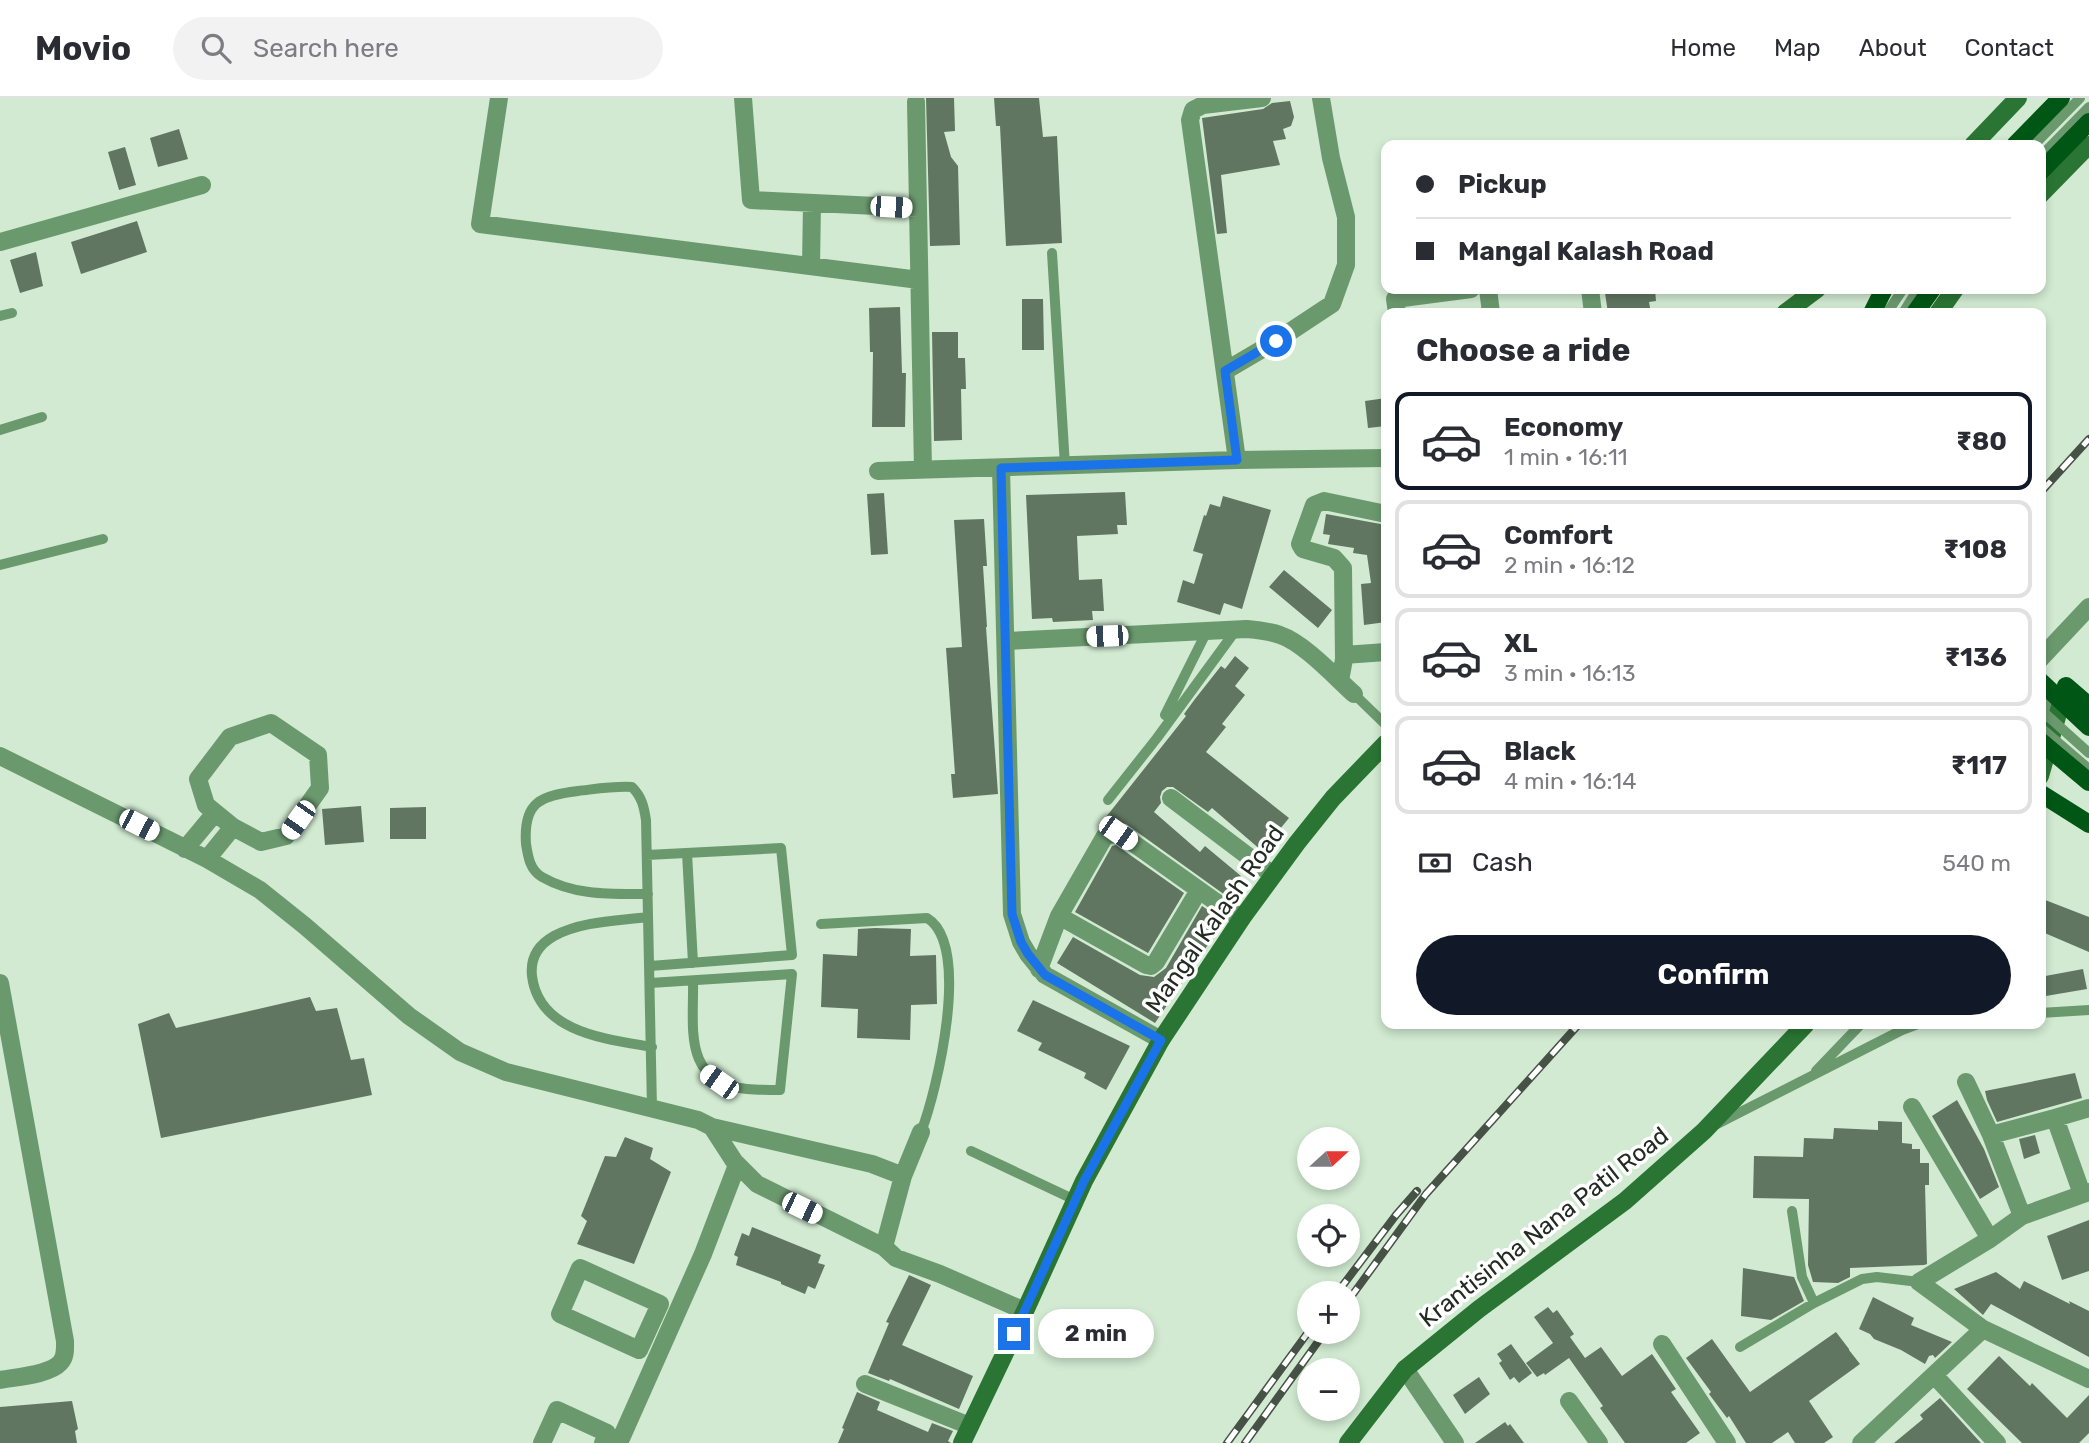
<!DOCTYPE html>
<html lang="en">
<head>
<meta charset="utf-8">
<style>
	:root { --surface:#fff; --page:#f2f2f3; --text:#2b2b33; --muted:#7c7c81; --line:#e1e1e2; --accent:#111827 }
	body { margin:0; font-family:Rubik,sans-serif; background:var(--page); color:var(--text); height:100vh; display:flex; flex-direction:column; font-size:26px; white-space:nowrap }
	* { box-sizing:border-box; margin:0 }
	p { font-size:23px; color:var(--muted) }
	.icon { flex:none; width:38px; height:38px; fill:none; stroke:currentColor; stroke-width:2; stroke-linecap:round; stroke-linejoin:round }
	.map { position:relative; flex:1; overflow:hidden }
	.drawer { position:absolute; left:1381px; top:210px; width:665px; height:721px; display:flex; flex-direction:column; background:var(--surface); border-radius:14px; box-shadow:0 4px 10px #0003 }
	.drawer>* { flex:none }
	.banner { position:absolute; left:1381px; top:42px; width:665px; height:154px; border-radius:14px; box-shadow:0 4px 10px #0003; display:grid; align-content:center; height:154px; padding:0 35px; background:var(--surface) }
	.needle { width:46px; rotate:69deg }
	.fabs { position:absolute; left:1297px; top:1029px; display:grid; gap:14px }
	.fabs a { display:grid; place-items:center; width:63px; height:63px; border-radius:50%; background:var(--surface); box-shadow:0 4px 10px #0003; font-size:35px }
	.end { position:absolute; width:32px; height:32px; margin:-16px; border:9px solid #1a73e8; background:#fff; box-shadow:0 0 0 4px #fff }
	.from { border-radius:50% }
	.bubble { position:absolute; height:49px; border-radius:24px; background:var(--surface); box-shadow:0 4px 10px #0003; font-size:23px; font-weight:700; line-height:49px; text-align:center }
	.car { position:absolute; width:21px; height:42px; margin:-21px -10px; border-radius:9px; box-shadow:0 0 5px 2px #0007; background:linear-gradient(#fff 24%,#345 0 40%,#fff 0 76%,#345 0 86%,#fff 0) }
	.banner b { display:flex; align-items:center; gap:24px; height:66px; font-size:26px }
	.banner b+b { border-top:2px solid var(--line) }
	.banner i { width:18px; height:18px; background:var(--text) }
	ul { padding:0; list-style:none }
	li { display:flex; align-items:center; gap:21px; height:98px; margin:0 14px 10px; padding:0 21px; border:4px solid var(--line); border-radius:14px }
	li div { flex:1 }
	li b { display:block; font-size:26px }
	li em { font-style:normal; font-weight:700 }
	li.active { border-color:var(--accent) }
	li>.icon { width:63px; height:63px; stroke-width:1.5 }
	h2 { padding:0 35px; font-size:32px; line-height:84px }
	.pay { display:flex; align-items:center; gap:18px; height:77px; padding:0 35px; font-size:26px }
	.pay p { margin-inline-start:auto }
	.cta { display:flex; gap:14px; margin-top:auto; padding:14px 35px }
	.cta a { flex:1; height:80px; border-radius:42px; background:var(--accent); color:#fff; font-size:28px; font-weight:700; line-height:80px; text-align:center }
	header { display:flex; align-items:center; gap:42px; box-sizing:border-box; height:98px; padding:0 35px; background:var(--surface); border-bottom:2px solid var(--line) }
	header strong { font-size:33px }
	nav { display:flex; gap:38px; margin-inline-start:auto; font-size:24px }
	.search { width:490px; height:63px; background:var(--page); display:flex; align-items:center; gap:18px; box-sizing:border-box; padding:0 24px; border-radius:38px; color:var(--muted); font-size:26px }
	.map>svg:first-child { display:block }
	.building { fill:#607661 }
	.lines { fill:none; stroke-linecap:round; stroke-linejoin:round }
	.lane { stroke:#6b996e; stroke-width:10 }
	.street { stroke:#6b996e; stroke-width:18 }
	.secondary { stroke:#2a7534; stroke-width:18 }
	.primary { stroke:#005715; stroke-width:18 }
	.rail-casing { stroke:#465246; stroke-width:8 }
	.rail { stroke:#fff; stroke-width:5; stroke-dasharray:16; stroke-linecap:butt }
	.lane-bridge { stroke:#6b996e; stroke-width:10 }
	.primary-bridge { stroke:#005715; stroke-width:18 }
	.route { stroke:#1a73e8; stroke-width:9 }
	.labels { text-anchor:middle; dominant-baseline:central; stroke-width:7; stroke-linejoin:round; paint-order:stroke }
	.street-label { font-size:24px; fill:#232c23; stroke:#fff }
</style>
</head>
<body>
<header>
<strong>Movio</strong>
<div class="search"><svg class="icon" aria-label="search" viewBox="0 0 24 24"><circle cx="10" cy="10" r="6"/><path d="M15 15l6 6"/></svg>Search here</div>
<nav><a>Home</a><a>Map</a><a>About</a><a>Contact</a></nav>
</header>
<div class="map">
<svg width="2089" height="1345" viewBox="0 0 2089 1345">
	<rect width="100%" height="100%" fill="#d1ead1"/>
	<path class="building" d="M926,0H954L955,33L944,34L951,59L958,68L960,147L930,148Z
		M994,0H1039L1043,39L1057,38L1062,145L1006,148L1000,28H996Z
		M1290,3L1294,19L1291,28L1283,31L1286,41L1273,43L1280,67L1221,77L1227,135L1217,136L1202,20L1263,11L1272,5Z
		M179,31L188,61L158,69L150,40Z
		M125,49L136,87L119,92L108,54Z
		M137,123L147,154L81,176L71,144Z
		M36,154L43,188L20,195L10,162Z
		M1611,191H1655L1656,203L1649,204L1651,215H1608L1605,195L1611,194Z
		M1022,201H1043L1044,252H1022Z
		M900,209L902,275H906L905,329H872L873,254H870L869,210Z
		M932,234H958V260H965L966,291H961L962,342L934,343Z
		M1386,300V328L1368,330L1365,303Z
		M1125,394L1127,427H1117L1118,436L1077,438L1079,482L1102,481L1104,513H1092L1093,522L1053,524L1052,520L1032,521L1026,397Z
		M884,395L888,456L871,457L867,396Z
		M1223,398L1271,412L1242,511L1224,505L1220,517L1177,504L1183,482L1194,486L1203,456L1193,453L1204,417L1206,418L1210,406L1220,409Z
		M1326,416L1386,427V524L1364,527L1361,486L1371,485L1367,457L1353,455L1354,450L1328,446L1330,437L1323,436Z
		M984,421L987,468H983L987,529H986L998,696L953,700L951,676H955L946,550L962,549L954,422Z
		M1284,472L1332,512L1318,530L1269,489Z
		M1235,558L1249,570L1235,588L1245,597L1222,626L1226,629L1206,654L1289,720L1262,753L1212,710L1208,714L1173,689H1167L1162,693L1160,699L1161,705L1154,714L1200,754L1205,748L1241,778L1225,797L1126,726L1114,724L1106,719L1186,618L1184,616L1195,601L1221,568L1225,571Z
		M361,708L364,744L325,747L322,711Z
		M426,709V741H390V710Z
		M1116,747L1184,795L1148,855L1075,814L1112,748Z
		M2040,800L2089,819V854L2040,833Z
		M1202,808L1224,823L1155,925L1057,865L1073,839L1140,877L1154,879L1166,870Z
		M875,830L911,831L910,858L936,857L937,906L911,907L910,942L857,940L858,911L821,909L823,856L857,858L858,831Z
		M2083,871L2087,891L2040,899V879Z
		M310,899L316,913L337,910L351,962L364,960L372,997L161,1040L138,926L169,915L176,930Z
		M1033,902L1130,948L1106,992L1084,980L1086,975L1038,952L1042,945L1017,933Z
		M2075,975L2082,1000L1997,1024L1987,1002L1985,993Z
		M1957,1002L1984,1051L1999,1089L1980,1101L1932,1018Z
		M1878,1023L1902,1024V1045L1912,1046V1051H1920V1065H1929V1087H1925L1927,1166L1924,1167L1850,1170V1179L1838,1185L1813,1184L1808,1167L1809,1101L1753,1100L1754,1058L1803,1059L1804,1040L1833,1041L1834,1030L1878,1032Z
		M2035,1037L2040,1055L2024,1061L2019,1041Z
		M625,1039L653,1050L650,1061L671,1074L634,1166L577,1146L587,1123L581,1118L605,1058L616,1059Z
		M2089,1122V1173L2062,1182L2047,1138Z
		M752,1129L821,1157L818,1165L825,1167L815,1191L808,1188L805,1196L781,1186V1184L736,1167L738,1159L734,1157L742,1135L749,1138Z
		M1743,1170L1794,1179L1804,1203L1771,1222L1741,1218Z
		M1996,1174L2020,1191L2024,1183L2070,1206L2069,1203L2089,1213V1259L1991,1206L1983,1217L1954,1191Z
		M909,1177L931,1187L902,1247L973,1278L959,1311L890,1281L889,1283L868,1275L889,1225L886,1224Z
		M1873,1199L1914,1220L1911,1227L1952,1244L1935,1260L1933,1257L1929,1258L1925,1266L1901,1252L1874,1241L1870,1236L1859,1231Z
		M1548,1209L1553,1215L1557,1212L1574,1236L1570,1239L1585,1260L1601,1249L1622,1278L1652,1256L1676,1291L1671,1294L1700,1335L1686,1345H1625L1600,1310L1603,1308L1569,1260L1545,1277L1544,1275L1537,1279L1526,1265L1553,1245L1534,1219Z
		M1836,1234L1849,1251V1254V1252L1860,1266L1809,1303L1833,1339L1824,1345H1795L1788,1334L1772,1345H1746L1729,1318L1727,1320L1709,1296L1711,1294L1686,1260L1712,1241L1750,1294Z
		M1511,1246L1532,1275L1519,1285L1514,1279L1510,1282L1499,1265L1502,1263L1497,1256Z
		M1999,1258L2030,1288L2032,1285L2067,1320L2089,1297V1335L2079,1345H2022L1967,1291Z
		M1479,1279L1490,1296L1465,1316L1453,1297Z
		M857,1294L880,1304L877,1312L928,1334L932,1325L953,1333L948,1343L951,1345H838L844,1331L842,1330Z
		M1940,1300L1981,1345H1894L1923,1321L1920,1317Z
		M72,1303L78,1331L75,1333L77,1345H0V1309Z
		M1505,1324L1508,1328L1510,1326L1524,1345H1475Z"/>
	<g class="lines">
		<path class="lane" d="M2034,47L2080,0
			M2040,59L2089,9
			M1052,155L1065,368
			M1887,215L1903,191
			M1903,215L1918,191
			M0,218L12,215
			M0,332L42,319
			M0,467L103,441
			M1354,596L1386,627
			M1165,617L1207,533
			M1108,702L1157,640L1236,532
			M687,755L693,865
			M647,757L781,750L792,857L650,868
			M648,796C611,796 575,798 542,779C530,772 528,759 526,746C523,703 541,698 578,693C596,691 613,688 632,689C642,699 644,709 646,722L652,1010
			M648,819C617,823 582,823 554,838C538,847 530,860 532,878C539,935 607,941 652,949
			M821,826L927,820C972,847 937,993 921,1034
			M650,885L792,876L780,992C769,992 758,992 747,991C682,984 694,931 693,883
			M2040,915L2089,912
			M1816,973L1861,926
			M1717,1026L1902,932L1918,926
			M971,1053L1075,1102
			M1792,1113L1802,1179L1814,1205
			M1740,1249L1814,1205L1862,1181L1877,1179L1919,1184"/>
		<path class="street" d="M499,0L480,126L919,182
			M743,0L751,102L918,110
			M916,4L923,372
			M0,144L202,87
			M811,168L812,105
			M1488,191L1491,215
			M1590,191L1593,215
			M1397,215L1395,201L1471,191
			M1225,273L1276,243L1332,206L1346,167V119L1331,60L1321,0
			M1237,362L1190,22L1193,12L1203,7L1262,0
			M1001,370L1012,816L1021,844L1028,856L1045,877L1161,942
			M878,373L1237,362L1386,360
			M1006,543L1246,531C1257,532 1269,533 1280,537C1304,545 1335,579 1354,596
			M1344,557L1386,554
			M2040,561L2089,509
			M1340,583L1344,561L1343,470L1334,460L1303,451L1300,446L1314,407L1324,403L1386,416
			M2040,598L2057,612
			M0,658L207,761L260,792L305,828L409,918L460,954L506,974L698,1022L712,1029L734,1063L757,1086L884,1149L896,1160L940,1176L1025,1213
			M1171,700L1273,777
			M185,751L215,715
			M207,761L233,729L206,707L198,681L230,639L271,625L318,657L320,690L286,738L261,744L233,729
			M1059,818L1105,738L1119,735L1223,809L1242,820
			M1039,871L1059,818L1146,867L1151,868L1156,864L1199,792
			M0,885L65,1243C65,1251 66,1259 60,1265C49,1277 16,1279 0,1282
			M1966,984L1991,1037
			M1912,1009L1990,1141
			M712,1029L872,1066L903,1078
			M2089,1094L2022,1118L1990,1141L1919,1184L1983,1231L2089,1281
			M2082,1096L2055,1020L2089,1010
			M2022,1118L1991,1037L2055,1020
			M884,1149L903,1078L921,1034
			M580,1170L660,1206L639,1252L560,1216Z
			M1662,1246L1727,1345
			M1405,1271L1455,1345
			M1934,1277L1997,1345
			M865,1286L970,1328
			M1569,1303L1599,1345
			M542,1345L557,1312L607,1335L603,1345
			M619,1345L703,1156L737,1067
			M1861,1345L1983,1231"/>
		<path class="secondary" d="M1973,47L2018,0
			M2040,97L2089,47
			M1785,215L1817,191
			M1938,215L1955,191
			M2040,678L2065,591
			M962,1345L1025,1213L1084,1083L1161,942L1242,820L1297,745L1333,700L1386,645
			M1348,1345L1405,1271L1479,1211L1625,1103L1704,1033L1806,926"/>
		<path class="primary" d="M2015,47L2061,0
			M2040,74L2089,24
			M1872,215L1884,191
			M1915,215L1932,191
			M2066,588L2089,608
			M2040,695L2089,726"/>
		<g class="rail-casing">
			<path id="rail" d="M2040,395L2089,341
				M1337,1195L1396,1117L1417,1093
				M1348,1203L1426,1096L1579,926
				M1227,1345L1309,1233
				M1245,1345L1325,1234"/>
		</g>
		<use href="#rail" class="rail"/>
		<path class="lane-bridge" d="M2040,611L2089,655
			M2040,629L2089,671"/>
		<path class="primary-bridge" d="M2040,583L2089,629
			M2040,643L2089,684"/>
	</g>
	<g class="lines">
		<path class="route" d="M1014,1236L1084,1083L1161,942L1045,877L1028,856L1021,844L1012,816L1001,370L1237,362L1225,273L1276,243"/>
	</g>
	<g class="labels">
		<g class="street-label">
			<text transform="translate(1215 821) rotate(-55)">Mangal Kalash Road</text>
			<text transform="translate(1544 1129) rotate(-38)">Krantisinha Nana Patil Road</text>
		</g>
	</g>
</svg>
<div class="fabs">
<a><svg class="needle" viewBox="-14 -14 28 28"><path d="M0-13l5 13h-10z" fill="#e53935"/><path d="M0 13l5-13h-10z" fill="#7c7c81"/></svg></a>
<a><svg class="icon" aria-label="locate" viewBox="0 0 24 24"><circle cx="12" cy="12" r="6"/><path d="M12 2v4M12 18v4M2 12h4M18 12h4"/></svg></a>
<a>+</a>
<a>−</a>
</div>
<i class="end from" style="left:1276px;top:243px"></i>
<i class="end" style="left:1014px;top:1236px"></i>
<div class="bubble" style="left:1038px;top:1211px;width:116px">2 min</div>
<i class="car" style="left:891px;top:109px;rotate:93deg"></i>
<i class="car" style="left:1107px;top:538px;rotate:268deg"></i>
<i class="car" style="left:298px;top:722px;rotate:215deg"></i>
<i class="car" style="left:139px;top:727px;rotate:117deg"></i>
<i class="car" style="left:1118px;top:735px;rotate:125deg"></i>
<i class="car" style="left:719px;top:984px;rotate:305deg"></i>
<i class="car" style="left:802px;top:1110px;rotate:116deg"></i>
<div class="banner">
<b><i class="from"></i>Pickup</b>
<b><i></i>Mangal Kalash Road</b>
</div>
<section class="drawer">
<h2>Choose a ride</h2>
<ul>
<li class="active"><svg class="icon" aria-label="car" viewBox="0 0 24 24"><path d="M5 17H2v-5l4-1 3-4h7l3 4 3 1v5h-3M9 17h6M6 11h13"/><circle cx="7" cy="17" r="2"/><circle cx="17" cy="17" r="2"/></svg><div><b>Economy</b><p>1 min · 16:11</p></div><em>₹80</em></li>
<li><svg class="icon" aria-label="car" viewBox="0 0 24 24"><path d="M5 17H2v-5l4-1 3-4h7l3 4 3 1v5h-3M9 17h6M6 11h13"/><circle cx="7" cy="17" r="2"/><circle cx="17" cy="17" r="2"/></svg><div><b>Comfort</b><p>2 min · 16:12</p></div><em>₹108</em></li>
<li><svg class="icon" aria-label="car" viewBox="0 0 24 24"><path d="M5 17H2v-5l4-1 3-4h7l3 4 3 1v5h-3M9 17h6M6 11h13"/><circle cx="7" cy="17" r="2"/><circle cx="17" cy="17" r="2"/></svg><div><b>XL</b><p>3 min · 16:13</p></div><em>₹136</em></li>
<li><svg class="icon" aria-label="car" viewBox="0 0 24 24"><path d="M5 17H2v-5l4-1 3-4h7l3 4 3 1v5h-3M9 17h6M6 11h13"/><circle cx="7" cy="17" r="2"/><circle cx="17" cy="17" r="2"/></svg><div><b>Black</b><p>4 min · 16:14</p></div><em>₹117</em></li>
</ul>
<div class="pay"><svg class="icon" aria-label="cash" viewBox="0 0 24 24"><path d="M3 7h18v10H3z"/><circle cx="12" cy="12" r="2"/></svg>Cash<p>540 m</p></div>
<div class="cta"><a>Confirm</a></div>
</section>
</div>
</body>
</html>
